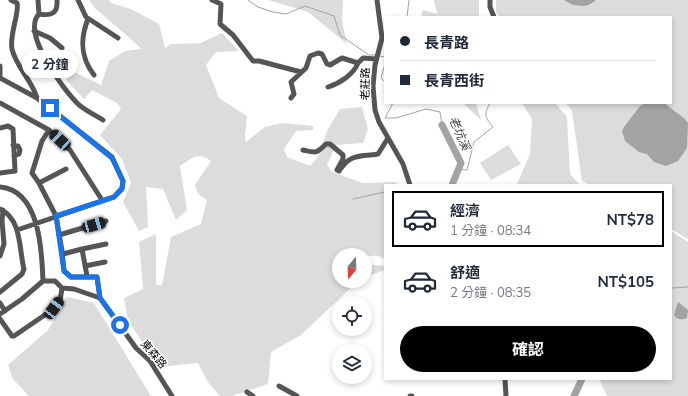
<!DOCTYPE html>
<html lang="zh-TW">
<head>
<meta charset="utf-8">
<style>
	:root { --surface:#fff; --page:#f6f6f7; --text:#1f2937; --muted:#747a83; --line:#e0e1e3; --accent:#000 }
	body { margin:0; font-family:Mulish,"Noto Sans TC",sans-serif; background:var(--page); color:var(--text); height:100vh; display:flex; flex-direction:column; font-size:15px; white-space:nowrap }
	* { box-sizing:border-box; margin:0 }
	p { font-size:13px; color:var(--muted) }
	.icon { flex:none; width:22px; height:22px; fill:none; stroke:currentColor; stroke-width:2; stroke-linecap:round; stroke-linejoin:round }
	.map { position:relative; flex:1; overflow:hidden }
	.drawer { position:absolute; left:384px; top:184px; width:288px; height:196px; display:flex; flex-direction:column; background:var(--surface); border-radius:0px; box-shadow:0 2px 6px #0003 }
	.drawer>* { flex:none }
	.hud { position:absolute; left:384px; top:16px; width:288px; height:88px; border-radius:0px; box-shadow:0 2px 6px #0003; display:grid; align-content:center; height:88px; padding:0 16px; background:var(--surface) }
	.needle { width:26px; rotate:199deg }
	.buttons { position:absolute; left:332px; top:248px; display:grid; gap:8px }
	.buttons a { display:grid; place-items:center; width:40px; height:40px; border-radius:50%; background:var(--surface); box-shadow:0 2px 6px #0003; font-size:20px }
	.end { position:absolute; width:18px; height:18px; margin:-9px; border:5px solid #1a73e8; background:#fff; box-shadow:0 0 0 2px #fff }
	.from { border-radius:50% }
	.bubble { position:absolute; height:28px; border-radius:14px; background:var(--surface); box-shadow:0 2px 6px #0003; font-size:13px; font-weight:700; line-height:28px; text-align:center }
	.car { position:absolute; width:12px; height:24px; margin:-12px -6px; border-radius:5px; box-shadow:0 0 3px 1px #0007; background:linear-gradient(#222 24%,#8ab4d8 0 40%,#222 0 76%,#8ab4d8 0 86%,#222 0) }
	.hud b { display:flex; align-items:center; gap:14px; height:38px; font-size:15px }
	.hud b+b { border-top:1px solid var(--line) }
	.hud i { width:10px; height:10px; background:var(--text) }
	ul { padding:7px 0 0; list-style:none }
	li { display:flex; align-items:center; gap:12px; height:56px; margin:0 8px 6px; padding:0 8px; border:2px solid transparent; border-radius:0px }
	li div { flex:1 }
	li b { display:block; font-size:15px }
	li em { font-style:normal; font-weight:700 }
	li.on { border-color:var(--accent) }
	li>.icon { width:36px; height:36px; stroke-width:1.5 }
	.action { display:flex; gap:8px; margin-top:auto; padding:8px 16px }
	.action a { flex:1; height:46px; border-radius:24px; background:var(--accent); color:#fff; font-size:16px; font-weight:700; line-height:46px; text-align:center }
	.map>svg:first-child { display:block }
	.green { fill:#dcdcdc }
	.water { fill:#a3a3a3 }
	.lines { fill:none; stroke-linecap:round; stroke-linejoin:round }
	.stream { stroke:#a3a3a3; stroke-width:1 }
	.river { stroke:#a3a3a3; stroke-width:7 }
	.minor { stroke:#555; stroke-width:5 }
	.route { stroke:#1a73e8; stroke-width:5 }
	.labels { text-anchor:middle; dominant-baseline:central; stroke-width:3; stroke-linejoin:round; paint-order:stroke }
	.street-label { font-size:11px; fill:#000; stroke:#fff }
	.water-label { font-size:12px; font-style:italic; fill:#444; stroke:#fff }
</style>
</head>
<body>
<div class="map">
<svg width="688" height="396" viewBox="0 0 688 396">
	<rect width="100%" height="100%" fill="#fff"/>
	<path class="green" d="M89,0H109L111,3L131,9L159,24L165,48L171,44L201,43L222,33L239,51L216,52L206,65L219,98L247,116L245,137L246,142L265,127L282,123L313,126V130L296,131L284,149L287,157L310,166L318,157L327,131L340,109L362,107L368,129L363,143L336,145L327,165L332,172L363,183L395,182L399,185H385V259L378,256L339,255V281H358L301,335L271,352L268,384L232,396H220L208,382L198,363L160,367L128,321L124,298L143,289L139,242L156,234V285H162L171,237L201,224L207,200L198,194L195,185L211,161C197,151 193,158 180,166L187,210L176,220L163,189L146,187L148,227L139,231L123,202L131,183L122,159L100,135L121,109L117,103L92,90L84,99L66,80L74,72L101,85L109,61L125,51L142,49L95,8Z
		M268,0H343L342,21L347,44L308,12Z
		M434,0H479V17H421L423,10L437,14Z
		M496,0H688V239L671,229V185H590L582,181L572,111L566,103H671V17H500L496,12Z
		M463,103H476L481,120Z
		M522,103H555L567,117L570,174L580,185L517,184L530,154L532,119Z
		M508,145L521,164L491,180L480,163Z
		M671,231L688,242V396H607L599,379H671Z
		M365,264L385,266V270L365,277Z
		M67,297L94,303L151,396H29L13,379L8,365L48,330Z"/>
	<path class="water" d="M564,0H596C587,9 574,7 564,0Z
		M646,103H664L685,119L688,123L687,148L678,161L666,166L654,162L647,154L639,152L625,141L622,131L624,127L640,106Z
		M678,302L688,310L687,318C682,320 677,320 674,315Z"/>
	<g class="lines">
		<path class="stream" d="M248,0L258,7L273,12L286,14L305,6L334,16L340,35L369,55H375
			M407,17L409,0
			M380,56L385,57
			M385,64L381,78L385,82
			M393,103L385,118H396L426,109L440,112L442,125
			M458,169L467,170L474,142L493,127C484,116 484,115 490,103
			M447,185L453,184
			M353,199L385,192
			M671,288L688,287"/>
		<path class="river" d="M442,125L461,163L452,185
			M574,396L582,379"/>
		<path class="minor" d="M11,0L17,3C20,11 9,35 12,49C16,67 32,80 37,98
			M38,0L39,14
			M57,0C58,14 51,16 39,14C21,33 63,89 77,103C84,110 95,115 103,120
			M78,0L86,17L118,38
			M212,0L221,4L220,24L233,35L253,61H259L301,72
			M377,0L382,38L375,65L373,86L375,110L379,122L403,164L410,185
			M490,0V7L494,17
			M88,19C80,39 80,57 94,75
			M34,31L50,38L62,48
			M0,66V75
			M0,78L37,98L112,157L123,181L122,189L114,197L17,230
			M328,87C340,83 354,74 358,63
			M291,98L294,94L291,82L306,68L310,56L318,53L322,54L327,64L330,65L342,58L358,63L363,58L376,59
			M0,103L49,130L70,150L102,200
			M0,128L8,126L13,129L15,171L0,173
			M13,145L18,146L20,150L19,154L14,156
			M303,150C316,153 316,154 326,144H330L343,155V159L337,170L339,171C351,153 359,157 378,154L388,138
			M66,169L39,183L56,216L62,251L64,271L71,277H97L100,298
			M39,183L32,173L42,141L49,130
			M0,187C40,190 42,252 43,281
			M0,209C22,219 19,250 24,269L22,274L0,292
			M59,235L106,221
			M82,249L106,244
			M63,254L82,249L87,276
			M0,256L4,244L2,221L3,210
			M85,266L105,262
			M0,303L5,311
			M0,314L22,299L43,281H55L62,288L74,289L100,298L136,348L150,361L172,396
			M0,319L12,336H14L55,308L60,301L62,288
			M505,379L506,396
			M279,386L297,396
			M247,392L253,396
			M410,396H412"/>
	</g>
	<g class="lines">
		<path class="route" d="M50,108L112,158L123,181L122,188L114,197L56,216L64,271L71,277H97L100,298L120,325"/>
	</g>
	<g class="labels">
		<g class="street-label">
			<text transform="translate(365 84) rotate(-89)">老莊路</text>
			<text transform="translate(154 354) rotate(50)">東森路</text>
		</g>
		<g class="water-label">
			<text transform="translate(460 133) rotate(67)">老坑溪</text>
		</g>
	</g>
</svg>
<div class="buttons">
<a><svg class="needle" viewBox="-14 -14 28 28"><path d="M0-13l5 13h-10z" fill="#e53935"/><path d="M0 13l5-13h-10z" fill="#747a83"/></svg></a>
<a><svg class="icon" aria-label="locate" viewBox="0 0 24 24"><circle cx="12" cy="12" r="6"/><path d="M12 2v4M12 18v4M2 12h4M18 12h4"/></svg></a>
<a><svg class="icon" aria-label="layers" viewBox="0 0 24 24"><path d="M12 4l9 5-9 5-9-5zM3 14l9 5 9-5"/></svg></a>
</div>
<i class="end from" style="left:120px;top:325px"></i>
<i class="end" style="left:50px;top:108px"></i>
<div class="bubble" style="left:22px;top:50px;width:56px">2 分鐘</div>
<i class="car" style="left:60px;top:140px;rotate:313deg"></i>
<i class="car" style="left:94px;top:225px;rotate:74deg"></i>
<i class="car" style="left:54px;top:308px;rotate:37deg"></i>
<div class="hud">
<b><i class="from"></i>長青路</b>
<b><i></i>長青西街</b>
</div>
<section class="drawer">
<ul>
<li class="on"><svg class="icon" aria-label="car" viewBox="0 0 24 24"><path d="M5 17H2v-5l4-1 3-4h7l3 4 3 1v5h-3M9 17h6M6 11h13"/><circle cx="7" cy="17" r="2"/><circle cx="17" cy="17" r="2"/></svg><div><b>經濟</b><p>1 分鐘 · 08:34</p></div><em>NT$78</em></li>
<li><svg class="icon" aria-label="car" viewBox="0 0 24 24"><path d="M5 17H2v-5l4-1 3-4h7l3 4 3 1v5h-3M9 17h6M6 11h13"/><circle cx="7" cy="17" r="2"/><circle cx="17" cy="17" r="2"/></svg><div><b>舒適</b><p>2 分鐘 · 08:35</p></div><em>NT$105</em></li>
</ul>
<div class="action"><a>確認</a></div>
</section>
</div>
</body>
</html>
